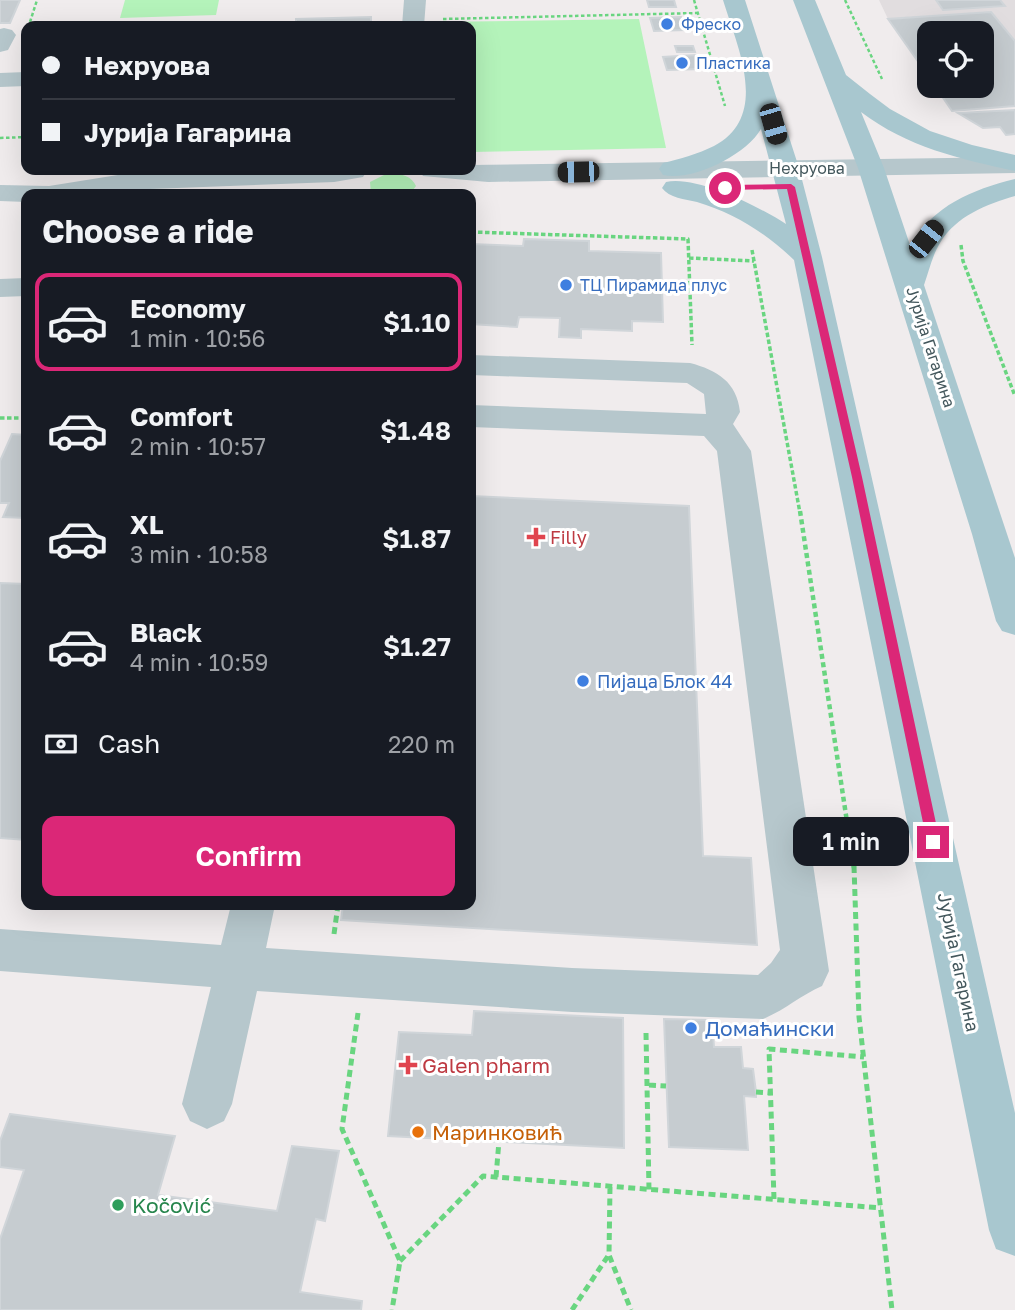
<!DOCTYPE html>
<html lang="en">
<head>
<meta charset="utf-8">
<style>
	:root { --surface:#171b24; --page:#20242c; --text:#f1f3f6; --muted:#9ea1a6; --line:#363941; --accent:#db2777 }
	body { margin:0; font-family:"Golos Text",sans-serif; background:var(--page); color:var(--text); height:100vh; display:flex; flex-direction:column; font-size:26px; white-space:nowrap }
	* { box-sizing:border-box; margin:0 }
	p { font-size:23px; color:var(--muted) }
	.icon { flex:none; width:38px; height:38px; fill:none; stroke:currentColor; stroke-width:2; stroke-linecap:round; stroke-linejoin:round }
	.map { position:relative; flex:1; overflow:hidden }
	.side { position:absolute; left:21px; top:189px; width:455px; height:721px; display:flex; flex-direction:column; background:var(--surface); border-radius:14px; box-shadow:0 7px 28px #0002 }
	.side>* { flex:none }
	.top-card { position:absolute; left:21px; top:21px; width:455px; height:154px; border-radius:14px; box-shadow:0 7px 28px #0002; display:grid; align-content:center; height:154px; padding:0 21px; background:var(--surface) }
	.tools { position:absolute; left:917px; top:21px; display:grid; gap:14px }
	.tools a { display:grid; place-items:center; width:77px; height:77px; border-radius:14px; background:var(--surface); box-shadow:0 7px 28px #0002; font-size:35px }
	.end { position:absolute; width:32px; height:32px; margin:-16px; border:9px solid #db2777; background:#fff; box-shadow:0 0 0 4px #fff }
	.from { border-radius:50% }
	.bubble { position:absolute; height:49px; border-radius:14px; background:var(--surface); box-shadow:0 7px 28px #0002; font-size:23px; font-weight:600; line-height:49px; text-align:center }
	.car { position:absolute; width:21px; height:42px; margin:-21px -10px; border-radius:9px; box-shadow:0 0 5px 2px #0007; background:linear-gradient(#222 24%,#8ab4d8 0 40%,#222 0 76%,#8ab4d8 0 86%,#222 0) }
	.top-card b { display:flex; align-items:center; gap:24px; height:66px; font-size:26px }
	.top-card b+b { border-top:2px solid var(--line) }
	.top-card i { width:18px; height:18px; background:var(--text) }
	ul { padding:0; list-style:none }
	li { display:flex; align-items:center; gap:21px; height:98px; margin:0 14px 10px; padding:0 7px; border:4px solid transparent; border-radius:14px }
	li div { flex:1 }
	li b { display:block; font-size:26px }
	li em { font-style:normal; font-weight:600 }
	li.on { border-color:var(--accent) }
	li>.icon { width:63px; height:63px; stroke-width:1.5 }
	h2 { padding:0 21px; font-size:32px; line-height:84px }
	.pay { display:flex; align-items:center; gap:18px; height:77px; padding:0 21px; font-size:26px }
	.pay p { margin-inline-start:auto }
	.action { display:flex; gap:14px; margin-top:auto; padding:14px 21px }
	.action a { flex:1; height:80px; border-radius:14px; background:var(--accent); color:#fff; font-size:28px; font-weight:600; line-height:80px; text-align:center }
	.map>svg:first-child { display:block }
	.education { fill:#e1dddf }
	.green { fill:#b4f3ba }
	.building { fill:#c6ccd0; stroke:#d0d5d9; stroke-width:2 }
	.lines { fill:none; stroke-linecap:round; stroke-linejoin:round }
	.path-far3 { stroke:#69d580; stroke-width:2.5; stroke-dasharray:3.5 2.5; stroke-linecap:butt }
	.path-far2 { stroke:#69d580; stroke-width:3.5; stroke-dasharray:4.5 2.5; stroke-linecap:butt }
	.path-far1 { stroke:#69d580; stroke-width:4.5; stroke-dasharray:5 3.5; stroke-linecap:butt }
	.path { stroke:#69d580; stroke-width:5; stroke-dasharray:7 4.5; stroke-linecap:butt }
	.minor { fill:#b6c7cc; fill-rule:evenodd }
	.major { fill:#a8c7cf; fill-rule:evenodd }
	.route { fill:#db2777 }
	.shop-dot { fill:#3f7fe0; stroke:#fff; stroke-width:2.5 }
	.health-dot { fill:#e0444e; stroke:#fff; stroke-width:2.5 }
	.food-dot { fill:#e8710a; stroke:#fff; stroke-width:2.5 }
	.leisure-dot { fill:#2e9e5b; stroke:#fff; stroke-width:2.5 }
	.labels { text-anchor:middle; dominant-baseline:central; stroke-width:6; stroke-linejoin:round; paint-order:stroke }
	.far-shop-label { font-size:16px; fill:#366cbe; stroke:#fff; text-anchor:start }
	.far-street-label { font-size:16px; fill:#43575c; stroke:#fff }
	.health-label { font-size:18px; fill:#be3a42; stroke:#fff; text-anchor:start }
	.shop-label { font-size:18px; fill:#366cbe; stroke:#fff; text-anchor:start }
	.street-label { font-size:18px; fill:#43575c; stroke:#fff }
	.near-shop-label { font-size:21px; fill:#366cbe; stroke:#fff; text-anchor:start }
	.near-health-label { font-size:21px; fill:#be3a42; stroke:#fff; text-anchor:start }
	.near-food-label { font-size:21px; fill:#c56008; stroke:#fff; text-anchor:start }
	.near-leisure-label { font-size:21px; fill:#27864d; stroke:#fff; text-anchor:start }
</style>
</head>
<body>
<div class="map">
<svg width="1015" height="1310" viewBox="0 0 1015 1310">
	<rect width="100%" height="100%" fill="#f0eced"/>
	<path class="education" d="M879,0H1015V41L991,12L888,19Z"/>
	<path class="green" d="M125,0H219L216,15L120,18Z
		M639,19L666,148L471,152V26H435V22Z
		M386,174C397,173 411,174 416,186L410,194L371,193L370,182Z"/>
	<path class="building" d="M0,0H20L10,23H0Z
		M647,0H674L676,7H649Z
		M936,0H1000L1005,6L943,10Z
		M991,12L1015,41V106L952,111L935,86H982V33H929V77L888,19Z
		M371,17V26H296V19Z
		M681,17L685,30L654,31L650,18Z
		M675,46H693L695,52H677Z
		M696,55L701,69L667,70L663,57Z
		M1015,110V134L1006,135L1000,127L983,128L958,113Z
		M524,239L589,241V251L661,253L663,322L632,321V331L581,329V338L559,337L560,318L519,317L517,327L471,324V244L523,246Z
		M12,434L26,435V518L3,517L9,503H0V461Z
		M471,496L689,506L703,856L751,858L757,945L341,920L343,905H471Z
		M0,583L26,584V840L0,838Z
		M474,1011L623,1018L624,1148L388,1136L399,1032L472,1035Z
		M664,1019L712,1020L714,1047H741L743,1068L753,1069L756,1092V1097L744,1096L748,1150L669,1147Z
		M10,1114L175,1136L158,1195L277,1211L292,1146L339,1151L325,1221L316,1219L300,1292L362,1301L361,1310H0V1239L24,1170L0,1167V1141Z"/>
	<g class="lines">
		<path class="path-far3" d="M694,0L725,106
			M845,0L882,79
			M443,19L698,13
			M30,22L37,0
			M0,138L26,137"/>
		<path class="path-far2" d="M471,232L688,239L692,345
			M961,245L963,261L1015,396
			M752,250L800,513
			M689,258L754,261
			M0,418H26"/>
		<path class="path-far1" d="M800,511L854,868"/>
		<path class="path" d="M854,866L859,1017L892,1310
			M334,934L338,905
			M358,1013L342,1129L400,1261L392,1310
			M646,1033L649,1190
			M649,1085L666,1086
			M756,1092L770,1093
			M496,1177L499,1141
			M610,1187L609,1255L631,1310
			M774,1199L769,1049L864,1057
			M400,1261L483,1176L881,1208
			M572,1310L608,1256"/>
		<path class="minor" d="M404,0H426L424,26H402Z
			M4,28L12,30L16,35L8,50L0,52V29Z
			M26,72V86L0,87V73Z
			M1015,157V173L488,182L423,176L419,170H471V165Z
			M234,170L367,171L363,177L334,182L124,190L96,194H26V202L0,201V185L49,186L124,174Z
			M26,278V296L0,297V279Z
			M471,355L690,363C717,370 737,382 740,412L733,424L751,451L829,971L822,986C801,995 785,1010 763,1019L572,1012L257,991L232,1104L224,1121L207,1129L190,1121L182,1104L211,987L0,971V929L221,945L231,905H275L266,948L572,968L758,975L771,963L780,950L717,451L704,436L471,427V405L706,414L704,394L687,383L471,375Z"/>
		<path class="major" d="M723,0H745L799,168L822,257L1015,1113V1256L996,1249L989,1230L794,260C766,233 734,213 697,202C685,199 669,198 662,188L666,182C696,175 760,207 786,224L761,129C746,155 692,182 663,175L659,169L663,163C680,159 698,154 714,146C771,116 737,46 723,0Z
			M793,0H815L846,75L870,94L890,109L930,131L972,145L1015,155V171C960,159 907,147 861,112L884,168L910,245C935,205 971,190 1015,179V196C987,204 956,216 940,243C932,256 929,271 924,285L1015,558V635L1002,631L996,621L972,534L858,168Z"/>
	</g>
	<path class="route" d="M791,184L795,187L862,477L940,842L933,847L927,842L852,477L787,189L725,190L721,188L725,185Z"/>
	<g class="shop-dot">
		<circle cx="667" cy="24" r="7"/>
		<circle cx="682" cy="63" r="7"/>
		<circle cx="566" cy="285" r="7"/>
		<circle cx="583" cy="681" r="7"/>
		<circle cx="691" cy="1028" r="7"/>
	</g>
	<g class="health-dot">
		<path d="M532.5 526.5h7v7h7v7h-7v7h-7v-7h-7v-7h7z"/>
		<path d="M404.5 1054.5h7v7h7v7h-7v7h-7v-7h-7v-7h7z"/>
	</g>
	<circle class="food-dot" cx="418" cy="1132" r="7"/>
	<circle class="leisure-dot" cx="118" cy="1205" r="7"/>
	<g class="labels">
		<g class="far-shop-label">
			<text x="681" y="24">Фреско</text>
			<text x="696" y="63">Пластика</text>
			<text x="580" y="285">ТЦ Пирамида плус</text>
		</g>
		<g class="far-street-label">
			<text x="807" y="168">Нехруова</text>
			<text transform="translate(931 347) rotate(72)">Јурија Гагарина</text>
		</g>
		<g class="health-label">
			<text x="550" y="537">Filly</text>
		</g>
		<g class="shop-label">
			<text x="597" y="681">Пијаца Блок 44</text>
		</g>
		<g class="street-label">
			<text transform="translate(959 962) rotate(78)">Јурија Гагарина</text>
		</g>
		<g class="near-shop-label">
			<text x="705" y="1028">Домаћински</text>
		</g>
		<g class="near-health-label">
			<text x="422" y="1065">Galen pharm</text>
		</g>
		<g class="near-food-label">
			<text x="432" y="1132">Маринковић</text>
		</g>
		<g class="near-leisure-label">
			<text x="132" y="1205">Kočović</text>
		</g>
	</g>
</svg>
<div class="tools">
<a><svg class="icon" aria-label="locate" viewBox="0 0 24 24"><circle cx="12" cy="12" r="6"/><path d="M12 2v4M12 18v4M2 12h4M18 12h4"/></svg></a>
</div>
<i class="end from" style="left:725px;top:188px"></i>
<i class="end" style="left:933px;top:842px"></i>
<div class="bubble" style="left:793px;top:817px;width:116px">1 min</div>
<i class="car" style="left:773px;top:124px;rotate:164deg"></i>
<i class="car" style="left:578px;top:172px;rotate:269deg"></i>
<i class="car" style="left:926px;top:239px;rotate:38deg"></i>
<div class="top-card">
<b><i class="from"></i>Нехруова</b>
<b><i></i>Јурија Гагарина</b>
</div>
<section class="side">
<h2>Choose a ride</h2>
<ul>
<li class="on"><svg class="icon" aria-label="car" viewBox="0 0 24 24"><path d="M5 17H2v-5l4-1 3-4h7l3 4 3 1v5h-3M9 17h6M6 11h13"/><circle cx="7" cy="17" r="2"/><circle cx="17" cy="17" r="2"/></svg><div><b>Economy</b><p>1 min · 10:56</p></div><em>$1.10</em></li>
<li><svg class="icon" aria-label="car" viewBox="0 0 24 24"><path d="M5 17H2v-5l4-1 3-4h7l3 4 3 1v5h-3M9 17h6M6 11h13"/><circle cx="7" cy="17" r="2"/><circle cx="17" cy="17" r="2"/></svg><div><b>Comfort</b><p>2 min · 10:57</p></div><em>$1.48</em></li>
<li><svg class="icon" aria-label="car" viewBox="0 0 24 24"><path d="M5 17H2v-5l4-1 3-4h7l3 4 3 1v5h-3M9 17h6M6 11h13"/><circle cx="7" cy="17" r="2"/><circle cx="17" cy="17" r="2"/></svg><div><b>XL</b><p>3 min · 10:58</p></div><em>$1.87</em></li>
<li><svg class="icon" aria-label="car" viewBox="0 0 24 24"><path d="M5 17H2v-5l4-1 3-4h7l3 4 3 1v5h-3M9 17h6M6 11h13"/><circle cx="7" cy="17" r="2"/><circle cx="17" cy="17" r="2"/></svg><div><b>Black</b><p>4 min · 10:59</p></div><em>$1.27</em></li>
</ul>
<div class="pay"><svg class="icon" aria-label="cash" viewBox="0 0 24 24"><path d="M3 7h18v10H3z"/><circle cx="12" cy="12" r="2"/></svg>Cash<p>220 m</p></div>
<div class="action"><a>Confirm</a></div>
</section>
</div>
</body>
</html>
